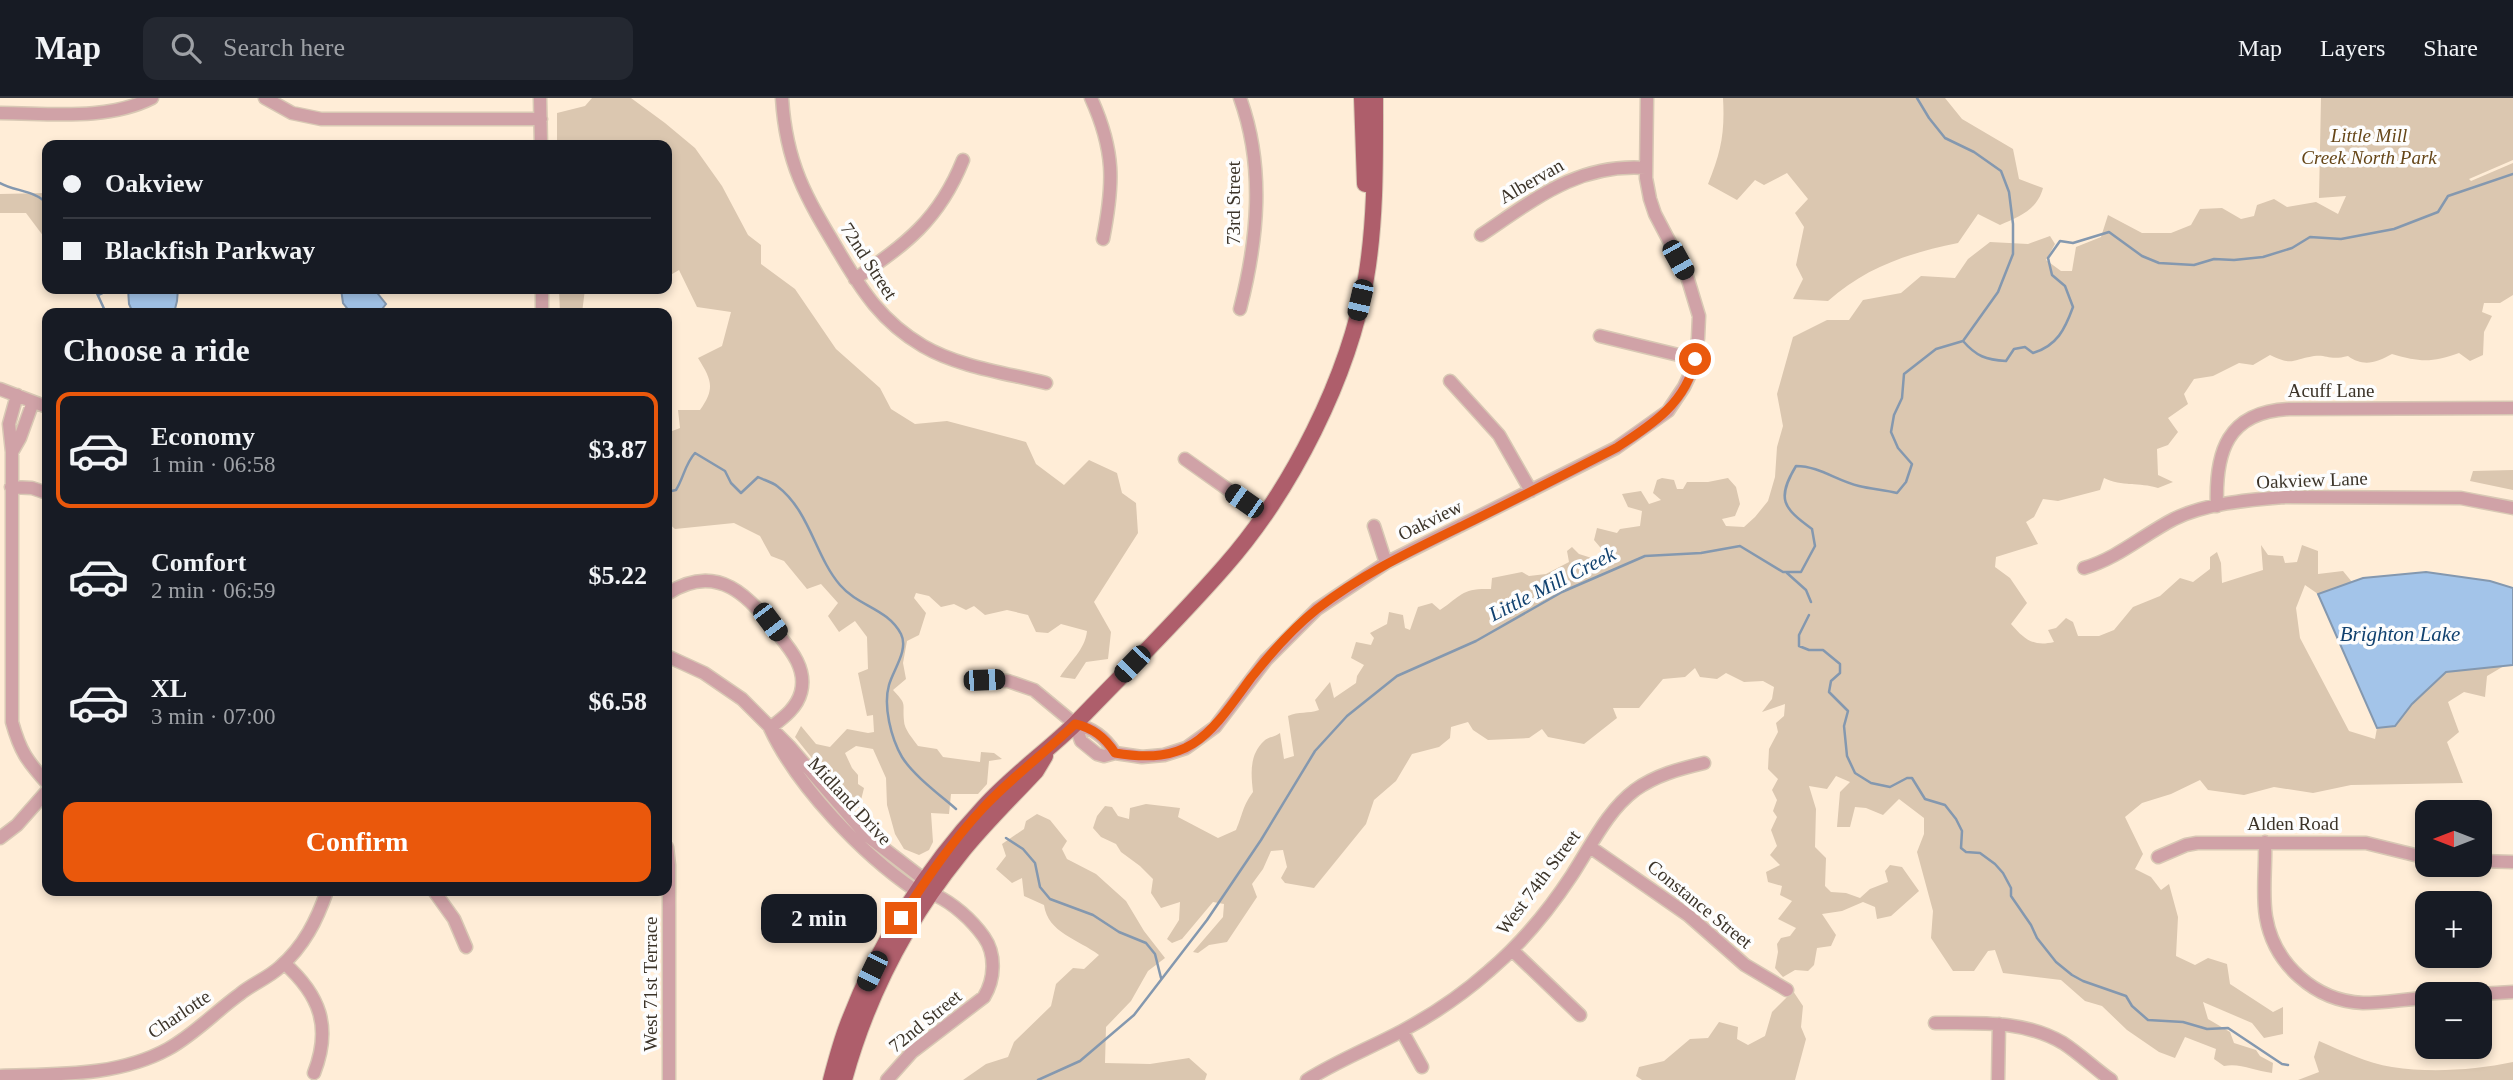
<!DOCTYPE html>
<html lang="en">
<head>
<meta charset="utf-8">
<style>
	:root { --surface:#171b24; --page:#242831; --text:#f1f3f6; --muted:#9ea1a6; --line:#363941; --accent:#ea580c }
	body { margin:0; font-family:"Times New Roman",serif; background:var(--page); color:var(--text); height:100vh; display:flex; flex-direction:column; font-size:26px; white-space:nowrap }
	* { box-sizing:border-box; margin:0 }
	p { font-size:23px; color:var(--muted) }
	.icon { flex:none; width:38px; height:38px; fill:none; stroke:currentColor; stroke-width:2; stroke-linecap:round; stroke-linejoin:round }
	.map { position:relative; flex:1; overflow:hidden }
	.sheet { position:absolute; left:42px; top:210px; width:630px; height:588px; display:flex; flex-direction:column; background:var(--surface); border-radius:14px; box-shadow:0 4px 10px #0003 }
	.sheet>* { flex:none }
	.guide { position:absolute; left:42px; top:42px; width:630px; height:154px; border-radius:14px; box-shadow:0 4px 10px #0003; display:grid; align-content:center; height:154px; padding:0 21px; background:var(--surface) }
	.needle { width:46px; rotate:270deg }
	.controls { position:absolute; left:2415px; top:702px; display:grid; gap:14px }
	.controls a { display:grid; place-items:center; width:77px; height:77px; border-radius:14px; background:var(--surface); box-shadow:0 4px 10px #0003; font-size:35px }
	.end { position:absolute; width:32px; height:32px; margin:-16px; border:9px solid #ea580c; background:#fff; box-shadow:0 0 0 4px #fff }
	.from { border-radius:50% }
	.bubble { position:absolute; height:49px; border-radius:14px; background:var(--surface); box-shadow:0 4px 10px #0003; font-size:23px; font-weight:800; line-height:49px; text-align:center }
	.car { position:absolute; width:21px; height:42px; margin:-21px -10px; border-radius:9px; box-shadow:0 0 5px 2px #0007; background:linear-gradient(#222 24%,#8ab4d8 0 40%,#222 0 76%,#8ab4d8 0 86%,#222 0) }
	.guide b { display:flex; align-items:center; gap:24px; height:66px; font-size:26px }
	.guide b+b { border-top:2px solid var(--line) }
	.guide i { width:18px; height:18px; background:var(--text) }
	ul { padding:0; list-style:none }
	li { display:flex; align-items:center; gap:21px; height:116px; margin:0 14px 10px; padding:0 7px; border:4px solid transparent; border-radius:14px }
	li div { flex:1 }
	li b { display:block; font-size:26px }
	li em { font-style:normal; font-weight:800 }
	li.active { border-color:var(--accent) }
	li>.icon { width:63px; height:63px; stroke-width:1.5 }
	h2 { padding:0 21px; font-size:32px; line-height:84px }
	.cta { display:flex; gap:14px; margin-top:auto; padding:14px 21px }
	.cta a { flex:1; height:80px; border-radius:14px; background:var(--accent); color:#fff; font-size:28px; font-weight:800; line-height:80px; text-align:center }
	header { display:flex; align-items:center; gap:42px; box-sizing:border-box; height:98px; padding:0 35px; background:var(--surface); border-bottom:2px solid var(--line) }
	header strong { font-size:33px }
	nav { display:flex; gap:38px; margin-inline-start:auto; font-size:24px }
	.search { width:490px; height:63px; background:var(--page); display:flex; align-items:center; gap:18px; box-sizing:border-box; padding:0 24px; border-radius:14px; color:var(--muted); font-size:26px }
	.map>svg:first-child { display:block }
	.green { fill:#dbc7b0 }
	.water { fill:#a3c4e9; stroke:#8498af; stroke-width:2 }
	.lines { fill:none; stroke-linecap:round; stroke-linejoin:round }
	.stream { stroke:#8498af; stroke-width:2.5 }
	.minor-casing { stroke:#d8c8b4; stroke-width:15 }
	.major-casing { stroke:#d8c8b4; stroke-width:18 }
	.minor { stroke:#d0a2a7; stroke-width:12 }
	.major { stroke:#ae5e6b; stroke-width:16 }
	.route { stroke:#ea580c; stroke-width:9 }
	.labels { text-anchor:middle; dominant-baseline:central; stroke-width:7; stroke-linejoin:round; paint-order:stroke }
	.park-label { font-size:19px; font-style:italic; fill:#654517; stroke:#fdfdfd }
	.street-label { font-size:19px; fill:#3b3328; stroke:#fdfdfd }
	.water-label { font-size:21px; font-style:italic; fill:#124270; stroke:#fdfdfd }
</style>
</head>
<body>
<header>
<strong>Map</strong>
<div class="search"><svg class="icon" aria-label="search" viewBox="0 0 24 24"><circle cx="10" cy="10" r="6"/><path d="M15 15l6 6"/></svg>Search here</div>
<nav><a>Map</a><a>Layers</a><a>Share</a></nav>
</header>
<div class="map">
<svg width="2513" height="982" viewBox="0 0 2513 982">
	<rect width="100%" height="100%" fill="#ffedd7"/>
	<path class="green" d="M592,0H631L665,25L695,50L722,88L748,137L761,147V166L795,191L836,251L880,290L891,311L915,326L947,323L1026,344L1036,366L1064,387L1089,362L1117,375L1122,395L1136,405L1138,435L1094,504L1111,534L1108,561L1086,564L1075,581L1060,579C1070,563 1085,552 1087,533L1061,526L1048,535L1036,534L1028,517L1007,512L985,517L974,508L966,512L954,506L941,509L929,498L916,495L914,500L926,515L919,537L907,543L903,565L906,581L893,592C908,608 902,604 904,623C904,631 913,641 918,648L937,651L943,659L980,664L981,654L994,655L1002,661L989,663L987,686L978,696H951L949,716L931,715L933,744L929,752L919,757L904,751L895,736L887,707L886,680L873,651L856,648L845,655L852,670L858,677V686L864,690L859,710H852L795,639L801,628L816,646L830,649L847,631L868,635L874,634L873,617L867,618L858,575L868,571L867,539L855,523L839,534L828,518L838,505L821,486L807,491L784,463L771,458L760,438L734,425L675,431L667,424V335L680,330L678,312H700C716,290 711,281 698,260L722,248L731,214L697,209L679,172L667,179V47H557V15L585,8Z
		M1723,0H1945L1962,21L2013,51L2019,81L2043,90C2037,112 2020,118 2000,127L1978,116L1958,145C1909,155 1866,169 1828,203L1793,201L1803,181L1796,167L1804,129L1795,115L1808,101L1787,75L1764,87L1755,82L1737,102L1708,86C1721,54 1725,35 1723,0Z
		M2321,0H2513V62L2469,81L2471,83L2513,65V197L2500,205H2484L2482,214L2492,218L2484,234L2483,257L2470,263L2459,255C2431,265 2420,264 2392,256C2376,265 2363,269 2348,258C2329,263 2327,256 2314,258C2290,262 2294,268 2270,257L2253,267L2239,265L2213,278L2194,281L2184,296L2188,306L2168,320L2178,334L2168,347L2157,351L2158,377L2173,384L2158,390C2139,384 2122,389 2104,380L2100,392L2058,403L2043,401L2034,419L2026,424L2038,446L1996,459L1995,469L2010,480L2027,505L2011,526C2024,541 2033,549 2054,544L2048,532L2056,530L2066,520L2073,524L2078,538H2099L2114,532L2133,509L2160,498L2180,480L2193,484L2210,471V459L2217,454L2221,465L2222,485L2263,472L2261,447L2268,457L2283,458L2285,465L2297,464L2302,447L2318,453V476L2343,473L2352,484L2318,496L2305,487L2296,510L2300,540L2349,633L2375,641L2377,630L2395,628L2412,606L2446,574L2504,568L2487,578L2485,599L2464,594L2448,604L2459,634L2447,644L2463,685L2351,687L2313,695L2274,689L2244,697L2208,692L2200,682L2171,696L2142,705L2125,719L2143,756L2135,771L2151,779L2161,792L2169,786L2178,819L2176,858L2195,867L2208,860L2227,866L2230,886L2273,914L2283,909V936L2264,940L2252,925L2203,904L2208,921L2230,934L2234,945L2256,952L2260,958L2273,965L2272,975C2254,973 2241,965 2224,968L2214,961L2216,951L2185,939L2175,960L2159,954L2127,932L2102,908L2085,903L2061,882L2003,875L1995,852L1988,853L1974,873H1953L1931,840L1933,813L1917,754L1924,736V720L1899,701L1883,717L1866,710L1855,709L1850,729H1837L1840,694L1850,684L1836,678L1827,691L1809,688L1816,711L1815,749L1826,760L1825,788L1831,794L1846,795L1860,800L1870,791L1888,784L1885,773L1890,767L1902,769L1919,793L1891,818L1877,821L1875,809L1863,804L1842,813L1822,816L1836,837L1831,848L1817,850L1814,867L1808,873L1795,872L1783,879L1775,870L1778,854L1777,846L1781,840L1790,838L1796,830L1778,821L1792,803L1780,797L1782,788L1768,784L1766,774L1780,767L1770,757L1777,748L1771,732L1777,719L1773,713L1777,702L1772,692L1778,681L1768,671L1769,651L1778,634L1776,625L1784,618L1785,606L1762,614L1772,601L1774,589L1763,583L1744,584L1726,575L1717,581L1700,579L1695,570L1685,579L1663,581L1639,610H1613L1617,620L1584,646L1548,639L1542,631L1529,640L1488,642L1473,632L1468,624L1451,629L1450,640L1439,649L1412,656L1396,683L1374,702L1366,726L1314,790L1285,785L1281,780L1287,769L1283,752L1271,753L1263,771L1252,786L1257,799L1227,844L1209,847L1198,855L1193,854L1223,819L1224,806L1213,804L1182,841L1172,845L1167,841L1179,822L1180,804L1161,810L1151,795L1153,781L1140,768L1121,754L1116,746L1101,739L1093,730L1097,718L1105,708L1112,709L1118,718L1129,721L1130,710L1146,706L1180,710L1178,719L1218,740L1236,732C1243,716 1242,709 1253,694C1251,676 1249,657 1264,643C1268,639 1275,639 1280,635L1284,661L1294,658L1288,618C1299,613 1308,616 1319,612L1315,602L1330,584L1334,600L1356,585L1357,578L1364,567L1351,560L1356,544L1371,547L1374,540L1370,535L1387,526L1389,514L1403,517L1405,530L1410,532L1418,509L1432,505L1440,512C1462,497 1462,490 1491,491L1492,480L1522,474L1529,478L1546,476L1569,464L1567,453L1572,449L1579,456L1598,462L1605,455L1594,442L1597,430L1617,435L1620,431L1640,428L1642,413L1628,409L1622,396L1641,393L1649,406L1661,402L1653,395L1657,382L1662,380L1674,382L1677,391H1683L1687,384H1708L1728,380L1736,389L1740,406L1735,418L1722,421L1726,428L1744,429L1755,419L1768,403L1775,379L1777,349L1783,328L1777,296L1793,239L1827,222H1849L1863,202L1901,195L1921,178L1955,180L1968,161L1990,144L2028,146L2050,138L2055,146L2046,162L2061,173H2072L2076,149L2101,139L2108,117L2142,135H2171L2191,127L2200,111L2222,110L2241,121L2254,118L2257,107L2274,101L2287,109L2316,104L2338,116L2346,98L2319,100Z
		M47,95V143L26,115H0V96Z
		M559,191H585L582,215H560Z
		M2513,372V392L2470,383L2473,373Z
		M1037,716L1050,722L1067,743L1062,751L1067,761L1096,776L1126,803L1144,833L1165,860L1148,873L1131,903L1106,929L1105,965L1150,966L1189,960L1207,976L1205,982H963L986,966L1008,959L1014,944L1051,908L1056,886L1073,870L1084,871L1099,857C1078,841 1048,835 1044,807L1024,798L1022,780L1012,785L996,771L1006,758L1002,746L1024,731L1026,723Z
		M1793,893L1803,908L1801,929L1806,941L1795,982H1642L1636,978L1639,969L1664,963L1690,941L1708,940L1719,924L1738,929L1737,941L1748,947L1765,938L1772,914Z
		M2319,943C2342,953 2367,965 2392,969C2431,975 2475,972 2513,964V982H2298L2319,974L2314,959Z"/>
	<path class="water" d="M128,191H178L177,203L174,215H133L129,206Z
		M341,191H374L386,206L379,215L350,214L343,205Z
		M2426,474L2490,483L2513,490V567L2446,574L2412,606L2395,628L2377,630L2318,496L2363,480Z"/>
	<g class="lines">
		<path class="stream" d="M1917,0L1929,20L1945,40L1974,54L2001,73L2009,94L2013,126V156L1998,194L1963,243
			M0,85C14,93 37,93 47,106
			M95,191L106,215
			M98,197L111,191
			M667,394L676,392C684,379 685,366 695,355L725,373L731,385L741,395L758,379C764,382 772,384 777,388C810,413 815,458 840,487C859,509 887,510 901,536C909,552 893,572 889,587C883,608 891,640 902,659C913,677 940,697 956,711
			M1787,475L1806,492L1811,504
			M1809,517L1799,537V548L1809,552H1823L1840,566V575L1831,583L1829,594L1848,613L1844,628L1847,658L1855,675L1871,685L1890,689L1907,680H1912L1925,701L1945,707L1956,721L1962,733L1961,750L1966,754L1980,755L1995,766L2003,775L2011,790V798L2031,827L2037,840L2056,864L2072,877L2083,883L2126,898L2132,908L2148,922L2183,924L2207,931L2228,930L2282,966L2288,967
			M1006,740L1023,751L1035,765L1040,789L1050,801L1093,817L1119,834L1146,845L1155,856L1161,880
			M1038,982L1080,963L1134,917L1207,822L1261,742L1315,653L1347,618L1397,578L1476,543L1562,494L1645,458L1701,455L1740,448L1783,474H1801L1815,448L1812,431C1783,410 1776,401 1796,368C1819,368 1837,383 1859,388C1871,391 1885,392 1897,395L1906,384L1912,366L1898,350L1891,334L1894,317L1902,300L1904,276L1936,251L1963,243C1976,258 1986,262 2006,263L2014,251L2025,249L2033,255C2057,248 2065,231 2073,209L2065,188L2052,177L2048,160L2060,143L2073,145L2109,134L2142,158L2159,165L2194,167L2214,161L2234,162L2263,159L2292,150L2310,139L2341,141L2394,131L2438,114L2448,98L2513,76"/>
		<g class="minor-casing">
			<path id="minor" d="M265,0L292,15L321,21H541
				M540,0L541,47
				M782,0C786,66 806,99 839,154C862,193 882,224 923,248C959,269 1006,275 1046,285
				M1091,0C1115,53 1114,85 1103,141
				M1240,0C1265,69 1258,141 1240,211
				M0,15C49,15 107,23 152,0
				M1481,137C1535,101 1578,65 1646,70
				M855,181C906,146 939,122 963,62
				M542,191V215
				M1600,238L1695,261
				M1450,283L1499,337L1531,393
				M0,291L47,309
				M17,297L9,326L12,354V624C20,653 27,663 47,685
				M12,354L20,340L33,304
				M1185,361L1264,417
				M11,389L32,390L47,395
				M2217,408C2215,354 2227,314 2289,311L2513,310
				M1374,428L1386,465
				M2084,470C2118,460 2143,437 2174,421C2207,405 2249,402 2285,399L2461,400L2513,410
				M667,496C717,463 750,498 778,536C791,552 807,571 801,594C797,610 783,620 770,630
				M667,558L704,575L742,601L789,648L865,736L926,783L929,789
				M984,582L1008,583L1034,592L1075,626L1081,643L1097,656L1104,658L1115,655L1142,659L1164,657L1186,650L1215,629L1266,562L1317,511L1386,465L1616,350L1668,313L1684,289L1693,270L1698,240L1699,218L1686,175L1655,116L1650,101L1646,80L1647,0
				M1075,626C1093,630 1105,639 1115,655
				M770,630C797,688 862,756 915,792C921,796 929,794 935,797C953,805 972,822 984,839C996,856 995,881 984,899L912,954L887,982
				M0,740L17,727L47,693
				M2265,744C2266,769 2262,795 2266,819C2274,866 2315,903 2363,905C2384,905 2406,901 2427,900
				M667,749L669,767V982
				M1590,749L1688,817L1745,867L1787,892
				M2158,759L2186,747L2197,745H2366L2427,760
				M2480,763L2513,764
				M434,793L454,821L466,849
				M1512,852L1580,917
				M284,865C320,897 332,929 314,975
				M2480,896L2513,894
				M1935,925C1979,925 2024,922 2063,945C2080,956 2094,970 2111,982
				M1402,933L1422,969
				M0,978C56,976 117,979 168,951C195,936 215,914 240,896C252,886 268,880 280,869C304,848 317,822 327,793
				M1307,982C1337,963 1370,950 1402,933C1432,917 1463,896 1489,873C1521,846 1549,812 1572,777C1591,748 1607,713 1635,692C1656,677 1679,671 1704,665
				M1998,982L1999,926"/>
		</g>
		<g class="major-casing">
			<path id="major" d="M1362,0L1365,86
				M831,982C836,963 841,944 848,926C877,848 928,769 984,709C1012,678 1045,655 1075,626C1125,574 1177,523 1225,468C1291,393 1349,279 1366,180C1376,121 1375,60 1375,0
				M844,982C867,898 906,823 960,756C983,727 1011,700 1036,673L1045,658"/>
		</g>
		<use href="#minor" class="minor"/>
		<use href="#major" class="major"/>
	</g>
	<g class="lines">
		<path class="route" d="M901,820C926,782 952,743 984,709C1012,679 1045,655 1075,626C1093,630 1105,639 1115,655C1192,668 1210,636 1251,580C1270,556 1293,530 1317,511C1362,476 1413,452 1464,427C1515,402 1565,376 1616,350C1650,328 1687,305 1695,261"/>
	</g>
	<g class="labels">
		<g class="park-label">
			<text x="2369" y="37">Little Mill<tspan x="2369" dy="22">Creek North Park</tspan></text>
		</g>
		<g class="street-label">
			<text transform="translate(1531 83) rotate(-30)">Albervan</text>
			<text transform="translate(1233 105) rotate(-90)">73rd Street</text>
			<text transform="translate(869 163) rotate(57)">72nd Street</text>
			<text x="2331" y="292">Acuff Lane</text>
			<text transform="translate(2312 382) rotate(-2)">Oakview Lane</text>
			<text transform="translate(1430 422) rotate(-26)">Oakview</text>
			<text transform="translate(850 703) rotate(47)">Midland Drive</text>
			<text x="2293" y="725">Alden Road</text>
			<text transform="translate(1538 784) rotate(-53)">West 74th Street</text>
			<text transform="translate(1700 806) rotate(39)">Constance Street</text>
			<text transform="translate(650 886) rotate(-90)">West 71st Terrace</text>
			<text transform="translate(179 916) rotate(-34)">Charlotte</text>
			<text transform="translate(925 923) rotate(-39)">72nd Street</text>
		</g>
		<g class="water-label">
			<text transform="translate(1552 486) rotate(-27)">Little Mill Creek</text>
			<text x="2400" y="536">Brighton Lake</text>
		</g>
	</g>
</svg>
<div class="controls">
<a><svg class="needle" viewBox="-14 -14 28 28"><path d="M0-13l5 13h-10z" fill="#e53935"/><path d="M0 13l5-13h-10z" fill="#9ea1a6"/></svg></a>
<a>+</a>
<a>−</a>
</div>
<i class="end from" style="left:1695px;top:261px"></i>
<i class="end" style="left:901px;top:820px"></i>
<div class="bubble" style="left:761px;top:796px;width:116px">2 min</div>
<i class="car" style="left:1678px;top:162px;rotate:151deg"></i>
<i class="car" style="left:1360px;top:202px;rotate:193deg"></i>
<i class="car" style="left:1244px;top:403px;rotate:305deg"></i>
<i class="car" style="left:770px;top:524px;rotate:143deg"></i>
<i class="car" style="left:1132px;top:566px;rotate:224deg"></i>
<i class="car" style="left:984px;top:582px;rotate:88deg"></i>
<i class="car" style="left:872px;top:873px;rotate:206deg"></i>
<div class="guide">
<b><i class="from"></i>Oakview</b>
<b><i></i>Blackfish Parkway</b>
</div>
<section class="sheet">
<h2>Choose a ride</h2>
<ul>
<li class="active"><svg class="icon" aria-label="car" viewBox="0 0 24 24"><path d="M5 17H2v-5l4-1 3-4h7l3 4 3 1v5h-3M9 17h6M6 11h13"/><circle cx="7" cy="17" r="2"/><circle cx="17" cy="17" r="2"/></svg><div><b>Economy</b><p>1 min · 06:58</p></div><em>$3.87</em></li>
<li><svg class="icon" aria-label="car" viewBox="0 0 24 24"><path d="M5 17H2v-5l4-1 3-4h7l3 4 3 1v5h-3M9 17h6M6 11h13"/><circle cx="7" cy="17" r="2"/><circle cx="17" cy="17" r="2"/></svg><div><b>Comfort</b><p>2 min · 06:59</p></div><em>$5.22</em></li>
<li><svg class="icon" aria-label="car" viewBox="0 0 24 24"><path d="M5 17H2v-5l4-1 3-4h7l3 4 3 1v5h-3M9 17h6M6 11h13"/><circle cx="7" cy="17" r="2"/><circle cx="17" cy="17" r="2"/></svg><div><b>XL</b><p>3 min · 07:00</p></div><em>$6.58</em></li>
</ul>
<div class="cta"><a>Confirm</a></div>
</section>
</div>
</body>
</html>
